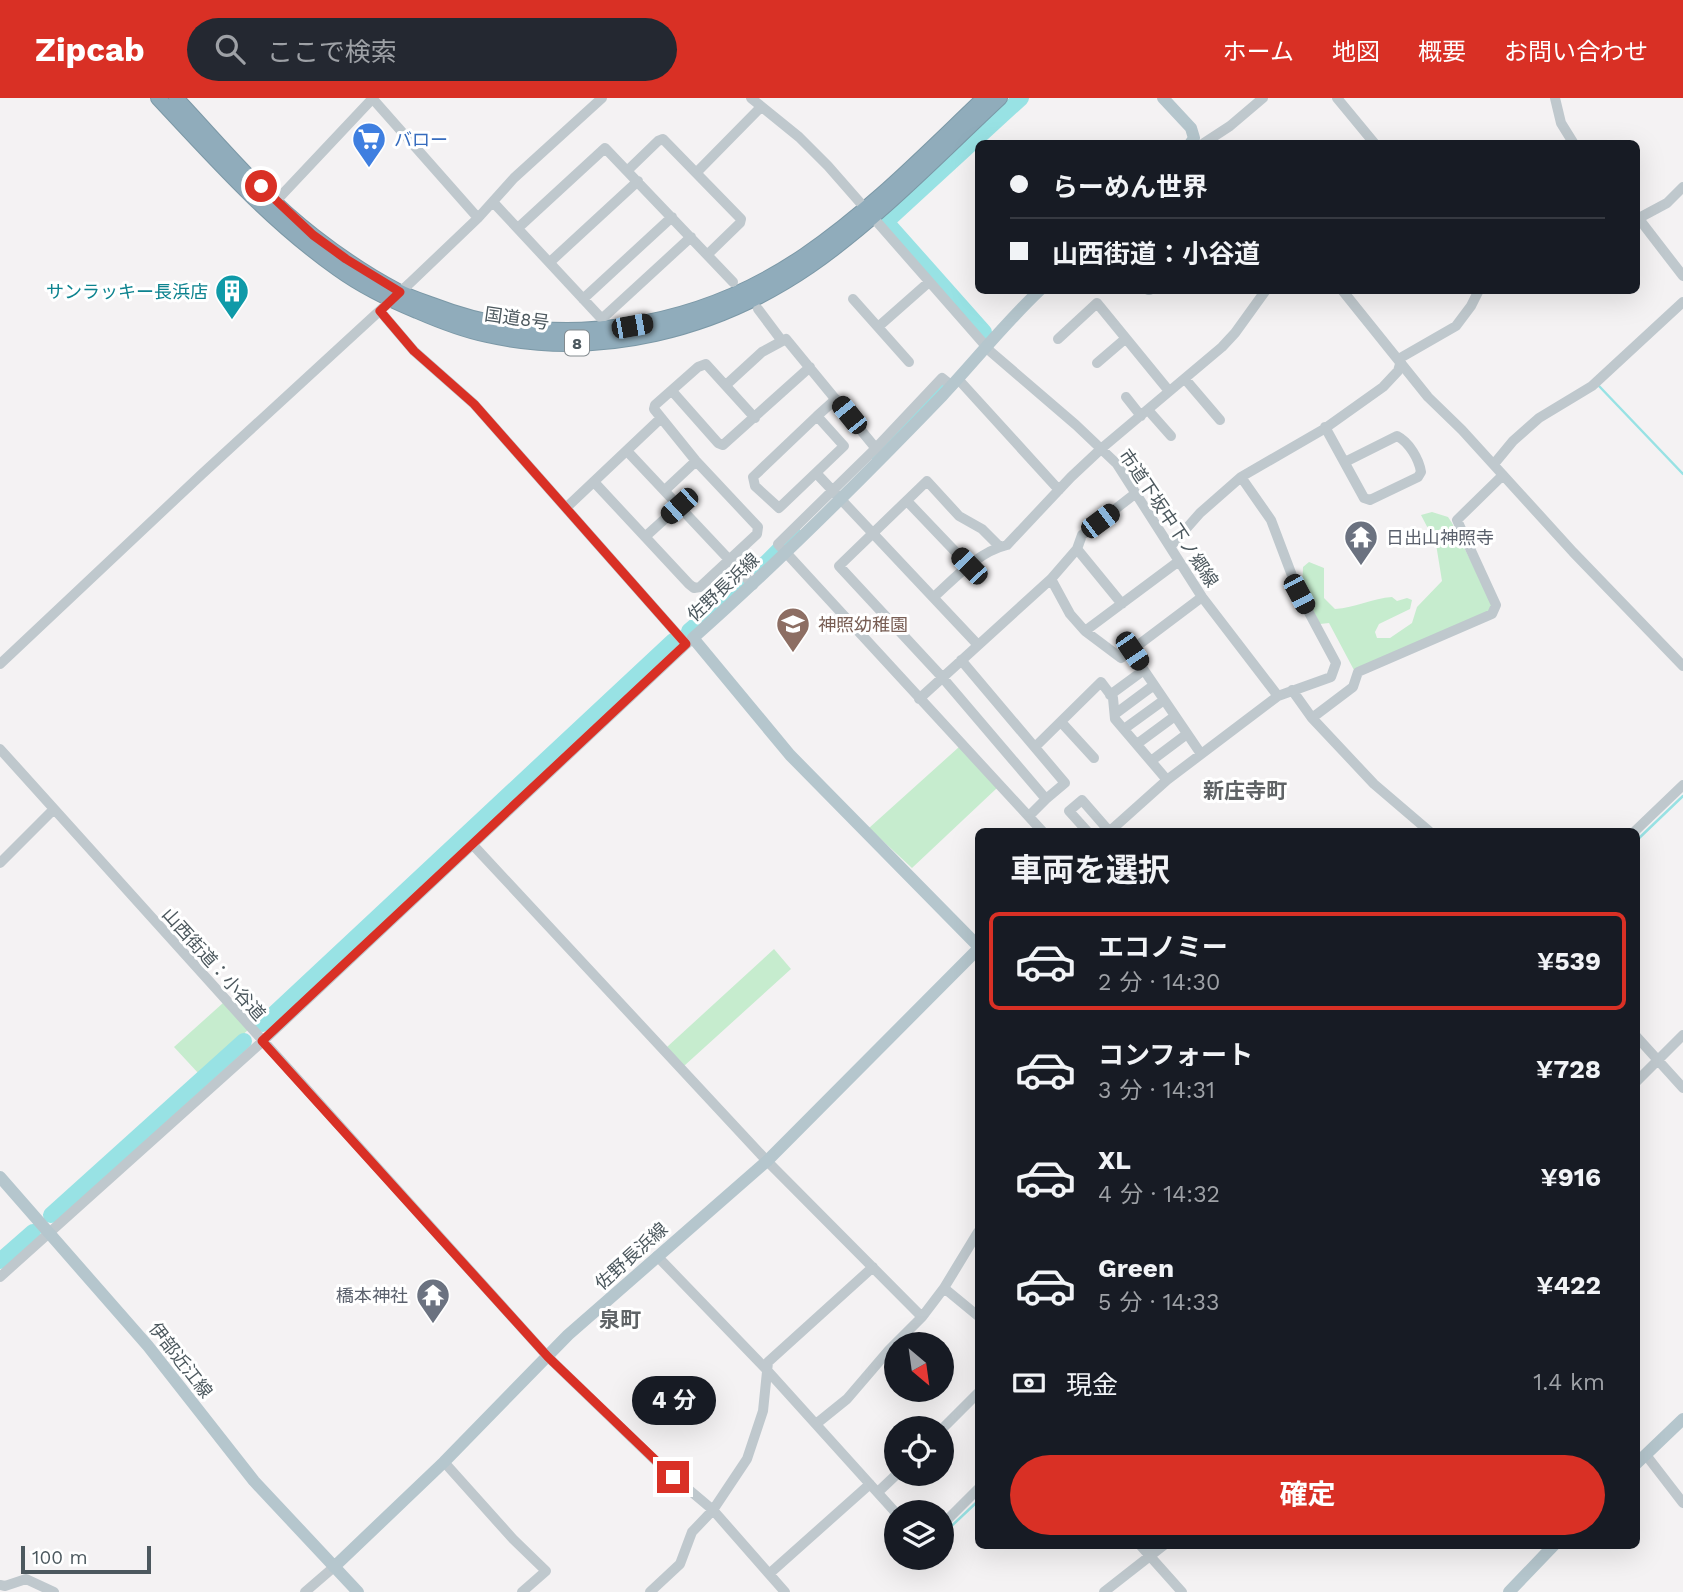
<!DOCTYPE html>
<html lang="ja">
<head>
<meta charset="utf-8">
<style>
	:root { --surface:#171b24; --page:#242831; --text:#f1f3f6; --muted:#9ea1a6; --line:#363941; --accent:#d93025 }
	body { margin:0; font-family:"Work Sans","Noto Sans JP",sans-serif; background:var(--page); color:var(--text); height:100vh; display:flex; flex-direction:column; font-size:26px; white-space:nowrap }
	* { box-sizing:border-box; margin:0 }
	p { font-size:23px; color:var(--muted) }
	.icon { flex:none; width:38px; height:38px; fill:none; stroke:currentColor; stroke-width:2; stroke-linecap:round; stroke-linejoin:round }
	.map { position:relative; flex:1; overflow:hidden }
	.drawer { position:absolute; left:975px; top:730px; width:665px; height:721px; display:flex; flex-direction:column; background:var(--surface); border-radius:10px; box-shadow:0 7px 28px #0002 }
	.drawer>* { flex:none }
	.hud { position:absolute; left:975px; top:42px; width:665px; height:154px; border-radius:10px; box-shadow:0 7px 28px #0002; display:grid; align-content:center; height:154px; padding:0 35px; background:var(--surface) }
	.needle { width:46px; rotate:151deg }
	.buttons { position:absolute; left:884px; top:1234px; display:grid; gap:14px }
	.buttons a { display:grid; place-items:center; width:70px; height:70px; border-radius:50%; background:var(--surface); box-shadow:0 7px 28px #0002; font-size:35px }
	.scale { position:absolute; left:21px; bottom:18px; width:130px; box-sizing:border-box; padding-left:7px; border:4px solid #4c585e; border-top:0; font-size:19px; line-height:24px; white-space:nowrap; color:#4c585e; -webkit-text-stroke:5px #fff; paint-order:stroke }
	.end { position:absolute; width:32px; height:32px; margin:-16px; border:9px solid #d93025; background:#fff; box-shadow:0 0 0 4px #fff }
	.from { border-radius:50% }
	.bubble { position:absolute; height:49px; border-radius:24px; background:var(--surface); box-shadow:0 7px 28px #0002; font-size:23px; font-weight:700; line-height:49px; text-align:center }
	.car { position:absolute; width:21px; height:42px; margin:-21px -10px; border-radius:9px; box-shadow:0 0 5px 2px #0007; background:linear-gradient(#222 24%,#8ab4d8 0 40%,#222 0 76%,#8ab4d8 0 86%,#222 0) }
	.hud b { display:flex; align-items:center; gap:24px; height:66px; font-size:26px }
	.hud b+b { border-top:2px solid var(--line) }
	.hud i { width:18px; height:18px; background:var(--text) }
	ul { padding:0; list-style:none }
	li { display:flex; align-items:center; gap:21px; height:98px; margin:0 14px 10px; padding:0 21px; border:4px solid transparent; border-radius:10px }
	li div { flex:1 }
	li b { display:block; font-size:26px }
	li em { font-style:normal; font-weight:700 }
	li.selected { border-color:var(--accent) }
	li>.icon { width:63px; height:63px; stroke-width:1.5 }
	h2 { padding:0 35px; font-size:32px; line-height:84px }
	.pay { display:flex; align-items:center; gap:18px; height:77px; padding:0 35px; font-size:26px }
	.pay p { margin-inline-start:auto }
	.primary-button { display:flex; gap:14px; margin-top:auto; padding:14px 35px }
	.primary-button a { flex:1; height:80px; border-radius:42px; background:var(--accent); color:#fff; font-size:28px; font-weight:700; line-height:80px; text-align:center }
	header { display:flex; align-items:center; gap:42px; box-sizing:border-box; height:98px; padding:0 35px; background:var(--accent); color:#fff }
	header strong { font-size:33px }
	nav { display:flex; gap:38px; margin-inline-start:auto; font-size:24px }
	.search { width:490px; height:63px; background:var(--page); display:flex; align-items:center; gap:18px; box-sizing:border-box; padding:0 24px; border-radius:38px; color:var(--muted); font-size:26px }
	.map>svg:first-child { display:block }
	.green { fill:#c6ecce }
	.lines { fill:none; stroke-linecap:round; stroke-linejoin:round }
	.stream { stroke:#98e2e4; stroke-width:2.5 }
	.river { stroke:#98e2e4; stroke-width:16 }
	.highway-casing { stroke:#7b98a6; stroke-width:16 }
	.minor { stroke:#bfc8cd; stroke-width:10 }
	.major { stroke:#b5c6cd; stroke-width:12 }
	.highway { stroke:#90acbb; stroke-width:14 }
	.route { stroke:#d93025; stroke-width:9 }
	.labels { text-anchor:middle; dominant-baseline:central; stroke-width:6; stroke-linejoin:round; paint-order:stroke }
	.shield { fill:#fff; stroke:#828a8e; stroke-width:2 }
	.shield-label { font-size:16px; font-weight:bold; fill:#4c585e }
	.shop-label { font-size:18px; fill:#366cbe; stroke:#fff; text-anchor:start }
	.culture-label { font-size:18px; fill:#0d838f; stroke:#fff; text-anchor:end }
	.street-label { font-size:18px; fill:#4c585e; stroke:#fff }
	.worship-label { font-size:18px; fill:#5b616d; stroke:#fff; text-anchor:start }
	.education-label { font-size:18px; fill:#785e54; stroke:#fff; text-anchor:start }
	.quarter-label { font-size:21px; font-weight:bold; fill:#5f6366; stroke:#fff }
</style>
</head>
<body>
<header>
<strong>Zipcab</strong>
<div class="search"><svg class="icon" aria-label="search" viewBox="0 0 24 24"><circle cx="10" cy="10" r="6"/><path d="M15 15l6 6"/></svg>ここで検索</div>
<nav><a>ホーム</a><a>地図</a><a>概要</a><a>お問い合わせ</a></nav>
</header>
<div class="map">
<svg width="1683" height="1494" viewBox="0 0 1683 1494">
	<rect width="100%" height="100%" fill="#f4f2f3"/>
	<path class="green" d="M1432,414L1448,419L1452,425L1492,506L1490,514L1355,574L1329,525L1320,526L1302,491L1303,469L1309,464L1324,470V500L1335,511C1355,510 1373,500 1392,499L1397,503L1407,500L1412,502L1410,511L1379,526L1375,534L1377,540H1390L1412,525L1417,509L1442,483L1436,446L1421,417Z
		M959,649L997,690L912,770L869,730Z
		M774,851L791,871L684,968L667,949Z
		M223,905L248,932L199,976L174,949Z"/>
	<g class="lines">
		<path class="stream" d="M1599,288L1683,376
			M1636,743L1683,698
			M942,1437L978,1403"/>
		<path class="river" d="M984,234L888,126L889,121L1021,0
			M877,355L944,287
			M760,471L794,437
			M689,533L740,489
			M263,926L673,543
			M51,1117L244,943
			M0,1163L33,1134"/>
		<g class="highway-casing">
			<path id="highway" d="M158,0C215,61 270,123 338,171C363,189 390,202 417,213C440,223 463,232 487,237C599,262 717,232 810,168C879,120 939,57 1000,0
				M176,0C220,47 263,99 314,138C341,159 369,178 398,193C409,199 422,203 433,207C557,255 697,231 805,157C871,112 927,54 984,0"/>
		</g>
		<path class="minor" d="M372,0L478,120
			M751,0L799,39L828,68L991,254L1076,327L1117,366L1202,499L1278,598L1167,682L1110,733
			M1337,0L1375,46
			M1555,0L1561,25L1574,46
			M1204,45L1230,28L1263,0
			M628,72L658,43L663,41L741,121L740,125L708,156
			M697,74L761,9
			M276,103L373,0
			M493,104L600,219L605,218L691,139
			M1636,117L1683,178
			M1639,120L1667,105L1683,89
			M518,130L605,50L733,184
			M550,164L638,83
			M1148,192H1150
			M1342,192L1428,299L1462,332L1573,454L1683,568
			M583,201L672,119
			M853,201L909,264
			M758,211L782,243
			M380,213L414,253L474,306L686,546
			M878,229L929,184
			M1058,241L1097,205L1169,293
			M1097,265L1125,241
			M958,281L1059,392
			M1185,281L1220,322
			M726,287L762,254L786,241L878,353
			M952,288L942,280L876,350L778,446L1042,733
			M672,293L718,345L723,347L810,269
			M1126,299L1141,318
			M1148,312L1171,338
			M817,318L844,348L779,410L755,388L753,379Z
			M817,318L836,301
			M1325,329L1364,400L1370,402L1418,379L1421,374C1419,361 1409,344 1397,338L1345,364
			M627,353L753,487
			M1494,366L1513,343L1539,320L1592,288L1683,204
			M817,376L978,547
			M1241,379L1271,422L1299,496L1336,565L1331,579L1278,598
			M594,384L689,486L694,490L700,489L757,436L758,429L696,363L654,311L655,307L698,269L706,266L755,320
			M665,392L696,363
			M907,403L969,468
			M567,409L660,321
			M646,438L679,408
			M1000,449L982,431L959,418L927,383L839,468L942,579L1046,701L1029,718
			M1170,449L1200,415L1241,379L1324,331L1383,289L1398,273L1402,259L1456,228L1471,208L1479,192
			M1077,451L1122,506
			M1051,481L1070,516L1085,533L1121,560L1202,499
			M934,499C955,480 978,454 1007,447L1071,379L1102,350L1222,249L1235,235L1266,192
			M1085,533L1179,463
			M1131,553L1201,656
			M961,562L1065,685L1046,701
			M0,566L202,376L411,184L478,120L514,80L602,0
			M1292,592L1312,620L1374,686L1429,733
			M1110,597L1144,572
			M919,601L1051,481L1077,451L1082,437L1136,395
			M1115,616L1154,587
			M1312,620L1353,589L1358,574L1492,516L1496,507L1457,422L1503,377
			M1061,624L1094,660
			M1124,631L1164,602
			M1137,646L1175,618
			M1035,649L1101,584L1113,600L1115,621L1167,682
			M0,651L548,1259L662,1369L713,1412L785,1494
			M1151,663L1187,636
			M1087,733L1069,713L1082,702L1109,733
			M1635,733L1683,687
			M473,747L767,1063L922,1219
			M0,765L53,712
			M1636,938L1683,990
			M1636,984L1683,937
			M657,1158L766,1271L896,1415
			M0,1179L263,943L693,540
			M944,1190L978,1218
			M816,1326L847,1301L889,1252L922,1219L944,1190L978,1134
			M942,1331L978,1295
			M1646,1357L1683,1405
			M444,1364L513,1441L546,1473L522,1494
			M878,1394L897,1376
			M942,1425L943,1426L978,1391
			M1140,1447L1182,1494
			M769,1476L870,1386
			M0,1487L5,1488L26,1481L54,1494
			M305,1494L334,1469
			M650,1494L680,1466L692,1434L713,1412L747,1361L763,1313L768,1264L873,1169
			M1104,1494L1164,1447"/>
		<path class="major" d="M1163,0L1191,30L1194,40L1190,46
			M978,848L790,657L693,540C779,464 862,381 942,298C975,263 1004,226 1040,192
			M0,1079L148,1248L254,1383L358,1494
			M1636,1366L1683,1321
			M334,1469L444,1364L568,1237L767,1063L978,851
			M1509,1494L1554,1447"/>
		<use href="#highway" class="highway"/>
	</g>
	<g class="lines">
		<path class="route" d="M261,88L313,137L346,161L400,194L380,213L414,253L474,306L686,546L262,943L548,1259L673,1379"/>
	</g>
	<defs>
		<g id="supermarket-pin" transform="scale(1.75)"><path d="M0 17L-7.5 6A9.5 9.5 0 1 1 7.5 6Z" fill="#3f7fe0" stroke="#fff"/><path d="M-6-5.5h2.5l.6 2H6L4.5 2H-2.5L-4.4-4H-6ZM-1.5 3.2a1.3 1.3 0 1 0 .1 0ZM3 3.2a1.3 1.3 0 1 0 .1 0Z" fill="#fff"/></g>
		<g id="building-pin" transform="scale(1.75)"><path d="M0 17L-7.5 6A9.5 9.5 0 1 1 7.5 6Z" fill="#0f9aa8" stroke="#fff"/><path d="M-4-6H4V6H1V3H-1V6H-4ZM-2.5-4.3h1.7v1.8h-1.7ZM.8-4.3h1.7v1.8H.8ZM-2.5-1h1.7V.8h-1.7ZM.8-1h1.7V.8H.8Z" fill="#fff"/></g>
		<g id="temple-pin" transform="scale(1.75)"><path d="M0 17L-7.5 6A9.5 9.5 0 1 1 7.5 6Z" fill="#6b7280" stroke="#fff"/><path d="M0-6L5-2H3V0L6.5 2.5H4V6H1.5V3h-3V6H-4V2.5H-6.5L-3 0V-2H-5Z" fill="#fff"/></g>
		<g id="school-pin" transform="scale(1.75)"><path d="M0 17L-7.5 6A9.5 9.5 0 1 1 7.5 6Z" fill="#8d6e63" stroke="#fff"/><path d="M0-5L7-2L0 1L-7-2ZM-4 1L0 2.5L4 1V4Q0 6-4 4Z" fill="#fff"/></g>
	</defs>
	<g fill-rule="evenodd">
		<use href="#supermarket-pin" x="369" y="41"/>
		<use href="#building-pin" x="232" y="193"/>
		<use href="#temple-pin" x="1361" y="439"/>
		<use href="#school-pin" x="793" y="526"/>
		<use href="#temple-pin" x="433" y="1197"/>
	</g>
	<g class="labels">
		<rect class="shield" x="565" y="232.5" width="24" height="25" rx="5"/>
		<g class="shield-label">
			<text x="577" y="245">8</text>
		</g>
		<g class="shop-label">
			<text x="394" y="41">バロー</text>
		</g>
		<g class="culture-label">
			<text x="208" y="193">サンラッキー長浜店</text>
		</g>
		<g class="street-label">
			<text transform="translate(517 220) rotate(8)">国道8号</text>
			<text transform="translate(1169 420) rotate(56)">市道下坂中下ノ郷線</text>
			<text transform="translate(723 489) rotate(-43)">佐野長浜線</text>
			<text transform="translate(214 866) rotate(48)">山西街道：小谷道</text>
			<text transform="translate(631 1158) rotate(-42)">佐野長浜線</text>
			<text transform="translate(181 1262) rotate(52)">伊部近江線</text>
		</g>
		<g class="worship-label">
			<text x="1386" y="439">日出山神照寺</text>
			<text x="408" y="1197" text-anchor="end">橋本神社</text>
		</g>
		<g class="education-label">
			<text x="818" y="526">神照幼稚園</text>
		</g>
		<g class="quarter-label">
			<text x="1245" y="692">新庄寺町</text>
			<text x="620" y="1221">泉町</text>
		</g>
	</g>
</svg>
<div class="buttons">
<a><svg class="needle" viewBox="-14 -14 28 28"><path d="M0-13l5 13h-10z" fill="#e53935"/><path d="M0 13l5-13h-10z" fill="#9ea1a6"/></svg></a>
<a><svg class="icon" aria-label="locate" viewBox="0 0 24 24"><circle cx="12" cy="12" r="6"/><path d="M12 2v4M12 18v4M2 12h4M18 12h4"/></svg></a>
<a><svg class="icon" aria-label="layers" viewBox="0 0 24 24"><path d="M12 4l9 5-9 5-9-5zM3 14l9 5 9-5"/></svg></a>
</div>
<div class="scale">100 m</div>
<i class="end from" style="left:261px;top:88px"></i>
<i class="end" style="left:673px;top:1379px"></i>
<div class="bubble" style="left:632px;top:1278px;width:84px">4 分</div>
<i class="car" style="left:632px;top:228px;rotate:80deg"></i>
<i class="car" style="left:849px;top:317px;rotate:321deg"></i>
<i class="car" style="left:679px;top:408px;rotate:228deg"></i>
<i class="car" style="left:1100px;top:423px;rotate:53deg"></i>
<i class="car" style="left:969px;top:468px;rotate:316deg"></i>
<i class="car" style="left:1299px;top:496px;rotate:152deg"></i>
<i class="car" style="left:1132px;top:553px;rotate:146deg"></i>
<div class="hud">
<b><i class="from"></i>らーめん世界</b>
<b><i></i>山西街道：小谷道</b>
</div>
<section class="drawer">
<h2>車両を選択</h2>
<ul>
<li class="selected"><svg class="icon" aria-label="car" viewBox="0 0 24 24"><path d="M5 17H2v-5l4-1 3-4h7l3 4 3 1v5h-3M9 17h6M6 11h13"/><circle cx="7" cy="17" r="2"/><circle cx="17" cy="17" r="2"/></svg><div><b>エコノミー</b><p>2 分 · 14:30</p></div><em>¥539</em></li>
<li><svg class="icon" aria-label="car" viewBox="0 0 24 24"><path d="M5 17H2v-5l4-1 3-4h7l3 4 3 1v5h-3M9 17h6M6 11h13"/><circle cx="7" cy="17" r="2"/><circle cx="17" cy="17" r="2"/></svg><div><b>コンフォート</b><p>3 分 · 14:31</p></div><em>¥728</em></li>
<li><svg class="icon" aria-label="car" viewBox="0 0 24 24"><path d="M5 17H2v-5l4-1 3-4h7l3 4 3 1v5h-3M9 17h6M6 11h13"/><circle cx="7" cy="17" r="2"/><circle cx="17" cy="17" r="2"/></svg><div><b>XL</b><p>4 分 · 14:32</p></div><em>¥916</em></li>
<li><svg class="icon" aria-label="car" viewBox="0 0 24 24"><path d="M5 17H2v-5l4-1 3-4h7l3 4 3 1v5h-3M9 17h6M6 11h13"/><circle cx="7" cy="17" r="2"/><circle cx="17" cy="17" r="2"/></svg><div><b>Green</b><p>5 分 · 14:33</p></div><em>¥422</em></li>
</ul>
<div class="pay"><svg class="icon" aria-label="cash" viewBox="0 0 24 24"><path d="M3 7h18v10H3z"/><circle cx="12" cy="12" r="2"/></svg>現金<p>1.4 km</p></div>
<div class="primary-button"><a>確定</a></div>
</section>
</div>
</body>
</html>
